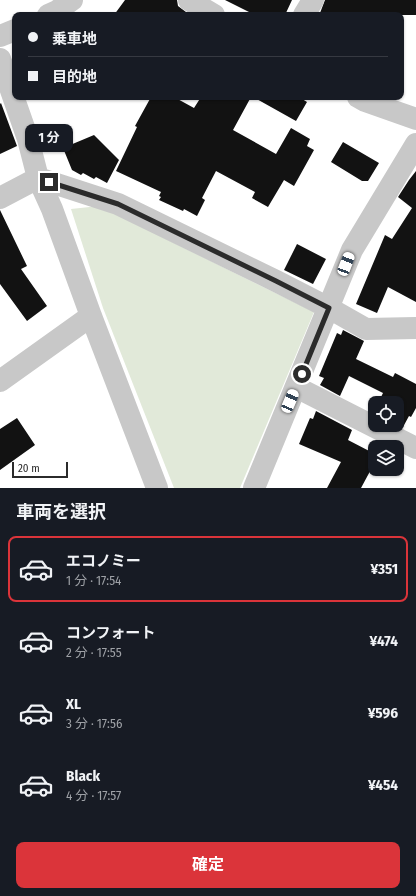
<!DOCTYPE html>
<html lang="ja">
<head>
<meta charset="utf-8">
<style>
	:root { --surface:#171b24; --page:#20242c; --text:#f1f3f6; --muted:#9ea1a6; --line:#363941; --accent:#db343a }
	body { margin:0; font-family:"Fira Sans Condensed","Noto Sans JP",sans-serif; background:var(--page); color:var(--text); height:100vh; display:flex; flex-direction:column; font-size:15px; white-space:nowrap }
	* { box-sizing:border-box; margin:0 }
	p { font-size:13px; color:var(--muted) }
	.icon { flex:none; width:22px; height:22px; fill:none; stroke:currentColor; stroke-width:2; stroke-linecap:round; stroke-linejoin:round }
	.map { position:relative; height:488px; overflow:hidden }
	.side { display:flex; flex-direction:column; background:var(--surface); flex:1 }
	.side>* { flex:none }
	.hud { position:absolute; left:12px; top:12px; width:392px; height:88px; border-radius:8px; box-shadow:0 1px 3px #0004; display:grid; align-content:center; height:88px; padding:0 16px; background:var(--surface) }
	.fabs { position:absolute; left:368px; top:396px; display:grid; gap:8px }
	.fabs a { display:grid; place-items:center; width:36px; height:36px; border-radius:8px; background:var(--surface); box-shadow:0 1px 3px #0004; font-size:20px }
	.scale { position:absolute; left:12px; bottom:10px; width:56px; box-sizing:border-box; padding-left:4px; border:2px solid #2b2b2b; border-top:0; font-size:11px; line-height:14px; white-space:nowrap; color:#2b2b2b; -webkit-text-stroke:3px #fff; paint-order:stroke }
	.end { position:absolute; width:18px; height:18px; margin:-9px; border:5px solid #2b2b2b; background:#fff; box-shadow:0 0 0 2px #fff }
	.from { border-radius:50% }
	.bubble { position:absolute; height:28px; border-radius:8px; background:var(--surface); box-shadow:0 1px 3px #0004; font-size:13px; font-weight:700; line-height:28px; text-align:center }
	.car { position:absolute; width:12px; height:24px; margin:-12px -6px; border-radius:5px; box-shadow:0 0 3px 1px #0007; background:linear-gradient(#fff 24%,#345 0 40%,#fff 0 76%,#345 0 86%,#fff 0) }
	.hud b { display:flex; align-items:center; gap:14px; height:38px; font-size:15px }
	.hud b+b { border-top:1px solid var(--line) }
	.hud i { width:10px; height:10px; background:var(--text) }
	ul { padding:0; list-style:none }
	li { display:flex; align-items:center; gap:12px; height:66px; margin:0 8px 6px; padding:0 8px; border:2px solid transparent; border-radius:8px }
	li div { flex:1 }
	li b { display:block; font-size:15px }
	li em { font-style:normal; font-weight:700 }
	li.current { border-color:var(--accent) }
	li>.icon { width:36px; height:36px; stroke-width:1.5 }
	h2 { padding:0 16px; font-size:18px; line-height:48px }
	.primary-button { display:flex; gap:8px; margin-top:auto; padding:8px 16px }
	.primary-button a { flex:1; height:46px; border-radius:8px; background:var(--accent); color:#fff; font-size:16px; font-weight:700; line-height:46px; text-align:center }
	.map>svg:first-child { display:block }
	.green { fill:#e1e9d9 }
	.building { fill:#121212 }
	.lines { fill:none; stroke-linecap:round; stroke-linejoin:round }
	.minor { stroke:#c8c8c8; stroke-width:22 }
	.route { stroke:#2b2b2b; stroke-width:5 }
</style>
</head>
<body>
<div class="map">
<svg width="416" height="488" viewBox="0 0 416 488">
	<rect width="100%" height="100%" fill="#fff"/>
	<path class="green" d="M99,206L314,312L240,488H174L103,308L71,209Z"/>
	<path class="building" d="M125,0H177L178,6L190,15H114Z
		M225,0H292L285,15H255Z
		M325,0H416V15H324L320,13Z
		M151,97H174L194,108L201,97H251L233,130L276,154L291,128L310,139L307,146L314,150L294,186L284,180L268,207L252,198L255,192L216,171L202,198L205,200L197,216L184,209L183,211L159,200L161,197L159,196L161,192L116,171L137,127L135,126Z
		M253,97H299L307,102L296,121Z
		M1,103L17,146L0,154V104Z
		M94,135L119,160L107,183L96,177L94,179L83,173L81,175L72,170L63,148Z
		M343,142L379,163L368,181H362L331,162Z
		M416,171V302L388,287L377,313L356,304L385,235L392,239L412,208L398,197L409,180Z
		M0,210L27,266L21,269L47,306L27,321L0,284Z
		M297,244L326,259L313,284L284,270Z
		M343,330L364,341L356,359L393,377L395,373L416,384V408L411,417L409,416L403,427L397,424V403H378L383,393L349,376L340,396L320,385L324,378L319,376L337,333L341,335Z
		M316,411L352,430L348,440L375,454V462L361,488H327L341,462L299,444L310,418L313,419Z
		M17,418L35,445L0,470V429Z"/>
	<g class="lines">
		<path class="minor" d="M189,0L214,15
			M48,15L57,11L72,0
			M304,15L313,0
			M0,36L15,30
			M0,59L28,139L38,178L52,209L91,316L157,488
			M358,97L365,101L416,119
			M0,198L38,178L118,204L276,281L329,308L366,329L416,328
			M0,381L91,316
			M296,387L416,448
			M254,488L352,250L416,144"/>
	</g>
	<g class="lines">
		<path class="route" d="M49,182L118,204L276,281L329,308L302,374"/>
	</g>
</svg>
<div class="fabs">
<a><svg class="icon" aria-label="locate" viewBox="0 0 24 24"><circle cx="12" cy="12" r="6"/><path d="M12 2v4M12 18v4M2 12h4M18 12h4"/></svg></a>
<a><svg class="icon" aria-label="layers" viewBox="0 0 24 24"><path d="M12 4l9 5-9 5-9-5zM3 14l9 5 9-5"/></svg></a>
</div>
<div class="scale">20 m</div>
<i class="end from" style="left:302px;top:374px"></i>
<i class="end" style="left:49px;top:182px"></i>
<div class="bubble" style="left:25px;top:124px;width:48px">1 分</div>
<i class="car" style="left:346px;top:264px;rotate:21deg"></i>
<i class="car" style="left:290px;top:401px;rotate:23deg"></i>
<div class="hud">
<b><i class="from"></i>乗車地</b>
<b><i></i>目的地</b>
</div>
</div>
<section class="side">
<h2>車両を選択</h2>
<ul>
<li class="current"><svg class="icon" aria-label="car" viewBox="0 0 24 24"><path d="M5 17H2v-5l4-1 3-4h7l3 4 3 1v5h-3M9 17h6M6 11h13"/><circle cx="7" cy="17" r="2"/><circle cx="17" cy="17" r="2"/></svg><div><b>エコノミー</b><p>1 分 · 17:54</p></div><em>¥351</em></li>
<li><svg class="icon" aria-label="car" viewBox="0 0 24 24"><path d="M5 17H2v-5l4-1 3-4h7l3 4 3 1v5h-3M9 17h6M6 11h13"/><circle cx="7" cy="17" r="2"/><circle cx="17" cy="17" r="2"/></svg><div><b>コンフォート</b><p>2 分 · 17:55</p></div><em>¥474</em></li>
<li><svg class="icon" aria-label="car" viewBox="0 0 24 24"><path d="M5 17H2v-5l4-1 3-4h7l3 4 3 1v5h-3M9 17h6M6 11h13"/><circle cx="7" cy="17" r="2"/><circle cx="17" cy="17" r="2"/></svg><div><b>XL</b><p>3 分 · 17:56</p></div><em>¥596</em></li>
<li><svg class="icon" aria-label="car" viewBox="0 0 24 24"><path d="M5 17H2v-5l4-1 3-4h7l3 4 3 1v5h-3M9 17h6M6 11h13"/><circle cx="7" cy="17" r="2"/><circle cx="17" cy="17" r="2"/></svg><div><b>Black</b><p>4 分 · 17:57</p></div><em>¥454</em></li>
</ul>
<div class="primary-button"><a>確定</a></div>
</section>
</body>
</html>
